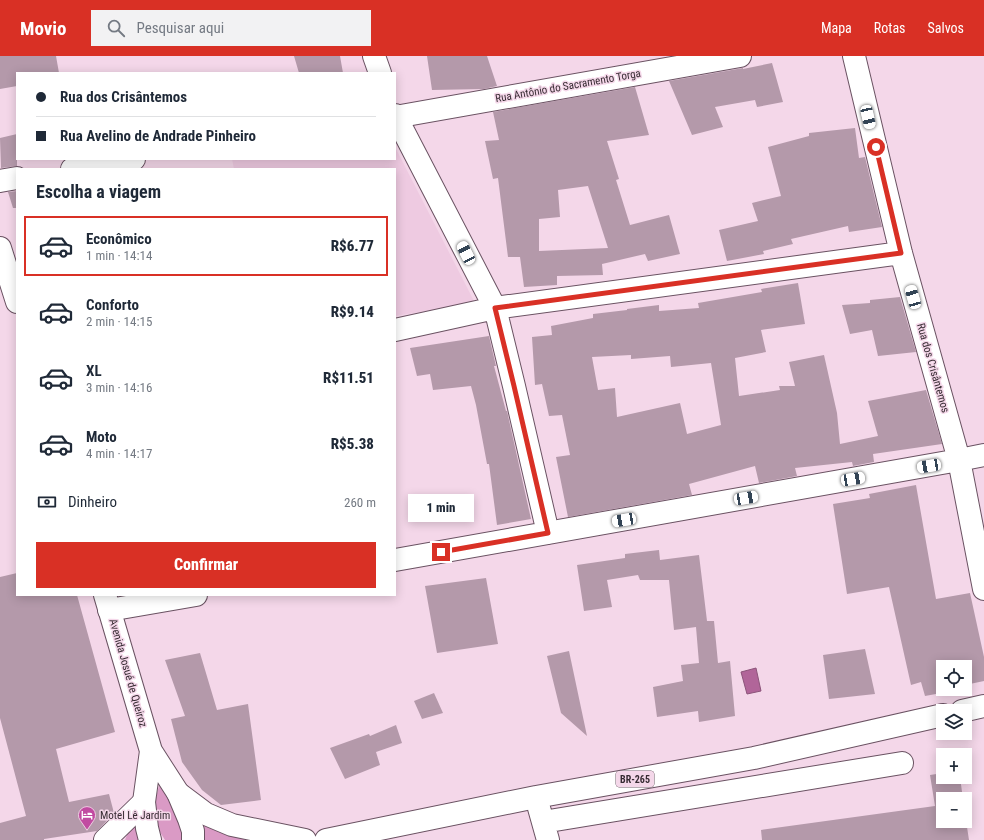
<!DOCTYPE html>
<html lang="pt">
<head>
<meta charset="utf-8">
<style>
	:root { --surface:#fff; --page:#f2f2f3; --text:#1f2937; --muted:#747a83; --line:#e0e1e3; --accent:#d93025 }
	body { margin:0; font-family:"Roboto Condensed",sans-serif; background:var(--page); color:var(--text); height:100vh; display:flex; flex-direction:column; font-size:15px; white-space:nowrap }
	* { box-sizing:border-box; margin:0 }
	p { font-size:13px; color:var(--muted) }
	.icon { flex:none; width:22px; height:22px; fill:none; stroke:currentColor; stroke-width:2; stroke-linecap:round; stroke-linejoin:round }
	.map { position:relative; flex:1; overflow:hidden }
	.drawer { position:absolute; left:16px; top:112px; width:380px; height:428px; display:flex; flex-direction:column; background:var(--surface); border-radius:0px; box-shadow:0 2px 10px #0003 }
	.drawer>* { flex:none }
	.hud { position:absolute; left:16px; top:16px; width:380px; height:88px; border-radius:0px; box-shadow:0 2px 10px #0003; display:grid; align-content:center; height:88px; padding:0 20px; background:var(--surface) }
	.fabs { position:absolute; left:936px; top:604px; display:grid; gap:8px }
	.fabs a { display:grid; place-items:center; width:36px; height:36px; border-radius:0px; background:var(--surface); box-shadow:0 2px 10px #0003; font-size:20px }
	.end { position:absolute; width:18px; height:18px; margin:-9px; border:5px solid #d93025; background:#fff; box-shadow:0 0 0 2px #fff }
	.from { border-radius:50% }
	.bubble { position:absolute; height:28px; border-radius:0px; background:var(--surface); box-shadow:0 2px 10px #0003; font-size:13px; font-weight:800; line-height:28px; text-align:center }
	.car { position:absolute; width:12px; height:24px; margin:-12px -6px; border-radius:5px; box-shadow:0 0 3px 1px #0007; background:linear-gradient(#fff 24%,#345 0 40%,#fff 0 76%,#345 0 86%,#fff 0) }
	.hud b { display:flex; align-items:center; gap:14px; height:38px; font-size:15px }
	.hud b+b { border-top:1px solid var(--line) }
	.hud i { width:10px; height:10px; background:var(--text) }
	ul { padding:0; list-style:none }
	li { display:flex; align-items:center; gap:12px; height:60px; margin:0 8px 6px; padding:0 12px; border:2px solid transparent; border-radius:0px }
	li div { flex:1 }
	li b { display:block; font-size:15px }
	li em { font-style:normal; font-weight:800 }
	li.current { border-color:var(--accent) }
	li>.icon { width:36px; height:36px; stroke-width:1.5 }
	h2 { padding:0 20px; font-size:18px; line-height:48px }
	.pay { display:flex; align-items:center; gap:10px; height:44px; padding:0 20px; font-size:15px }
	.pay p { margin-inline-start:auto }
	.cta { display:flex; gap:8px; margin-top:auto; padding:8px 20px }
	.cta a { flex:1; height:46px; border-radius:0px; background:var(--accent); color:#fff; font-size:16px; font-weight:800; line-height:46px; text-align:center }
	header { display:flex; align-items:center; gap:24px; box-sizing:border-box; height:56px; padding:0 20px; background:var(--accent); color:#fff }
	header strong { font-size:19px }
	nav { display:flex; gap:22px; margin-inline-start:auto; font-size:14px }
	.search { width:280px; height:36px; background:var(--page); display:flex; align-items:center; gap:10px; box-sizing:border-box; padding:0 14px; border-radius:0px; color:var(--muted); font-size:15px }
	.map>svg:first-child { display:block }
	.built { fill:#eecae1 }
	.green { fill:#da9ac5 }
	.water { fill:#b16599; stroke:#8c547a }
	.building { fill:#b499aa; fill-rule:evenodd }
	.lines { fill:none; stroke-linecap:round; stroke-linejoin:round }
	.street-casing { stroke:#6a5262; stroke-width:24 }
	.primary-casing { stroke:#6a5262; stroke-width:24 }
	.highway-casing { stroke:#6a5262; stroke-width:24 }
	.street { stroke:#fff; stroke-width:22 }
	.primary { stroke:#fff; stroke-width:22 }
	.highway { stroke:#fff; stroke-width:22 }
	.route { stroke:#d93025; stroke-width:5 }
	.labels { text-anchor:middle; dominant-baseline:central; stroke-width:3; stroke-linejoin:round; paint-order:stroke }
	.shield { fill:#f4d7e9; stroke:#6f5f69; stroke-width:1 }
	.shield-label { font-size:10px; font-weight:bold; fill:#362b32 }
	.street-label { font-size:11px; fill:#362b32; stroke:#f4d7e9 }
	.poi-label { font-size:11px; fill:#362b32; stroke:#f4d7e9; text-anchor:start }
</style>
</head>
<body>
<header>
<strong>Movio</strong>
<div class="search"><svg class="icon" aria-label="search" viewBox="0 0 24 24"><circle cx="10" cy="10" r="6"/><path d="M15 15l6 6"/></svg>Pesquisar aqui</div>
<nav><a>Mapa</a><a>Rotas</a><a>Salvos</a></nav>
</header>
<div class="map">
<svg width="984" height="784" viewBox="0 0 984 784">
	<rect width="100%" height="100%" fill="#f4d7e9"/>
	<path class="built" d="M395,91L475,247L395,260V113H234L232,103H395Z"/>
	<path class="green" d="M160,726L173,737L185,784H165L158,773L154,749Z
		M198,759L261,784H204Z
		M133,763L141,784H125Z"/>
	<path class="water" d="M756,612L761,635L747,638L741,616Z"/>
	<path class="building" d="M0,0H56L59,17H17V30L0,33Z
		M294,0H340L343,17H299Z
		M427,0H487L497,30L484,33L432,34Z
		M772,7L783,46L757,51L755,44L715,51L723,71L692,79L669,25L743,12V13Z
		M635,31L649,79L607,85L619,123L616,124L630,169L669,159L680,198L648,205L645,198L602,208L603,219L557,220V229L524,231L520,201H508L498,122L493,123L485,85L499,84L493,56ZM588,130L608,192L539,195V163L560,161L558,134Z
		M855,72L859,102L865,101L882,171L849,176L848,170L791,183L793,188L763,195L764,198L727,205L719,174L758,165L752,147L781,140L768,91L809,80V77Z
		M17,78V110L1,112L0,82Z
		M17,135V152H13L8,136Z
		M798,227L805,268L761,274L766,296L735,302L739,340L780,334L779,330H795L789,306L824,299L837,357L840,388L878,380L868,345L926,334L942,388L873,398L874,406L853,410L852,406L795,412L797,420L759,427L755,410L689,428L692,439L568,461L556,401L570,399L562,359L549,360L542,328L535,329L532,281L552,279L551,270L593,262V258L627,254V253L659,249V255L699,252L698,247L762,236L761,233ZM631,299V303L670,300L671,311L711,307L721,369L687,378L680,347L617,361L615,332L598,334L592,301Z
		M900,241L916,296L878,300L872,274L850,278L842,249L870,247V244Z
		M489,280L496,310H494L506,355H507L531,463L497,469L489,408H487L476,349L471,330L433,334L430,318L417,320L410,292Z
		M916,429L936,543L970,537L984,601V625L965,629V611H943V633H951L952,635L925,640L921,626L911,629L889,531L847,538L833,448L870,442L869,438Z
		M659,494L660,504L699,499L707,565H714L718,607L730,605L735,660L699,666L698,655L657,661L653,631L683,625L681,609L699,607L696,571L674,574L669,524H640L638,519L607,524L612,551L584,555L577,509L625,502V498Z
		M17,517V539H77L115,676L56,693L69,746L109,738L114,757L97,775L44,783V784H0V767L26,760L0,662V521Z
		M486,522L498,588L437,597L425,530Z
		M865,593L875,638L829,643L823,599Z
		M569,595L587,680L561,657L547,600Z
		M200,597L217,654L248,648L261,744L221,749L202,734L182,706L171,663L185,660L165,604Z
		M434,637L443,657L422,663L414,645Z
		M396,669L402,687L376,696L380,709L345,723L330,692L369,678L370,680Z
		M943,717V721H960L963,743H943V765H965V758L969,784H762L761,774L935,750L930,719Z"/>
	<g class="lines">
		<g class="street-casing">
			<path id="street" d="M374,0L380,17
				M854,0L901,197L959,404L984,533
				M395,59L495,252L514,330L548,477
				M395,61L740,0
				M72,113L134,103
				M0,125L17,122
				M395,274L495,252L901,197
				M395,504L959,404L984,399
				M109,554L196,539
				M539,752L548,784
				M543,766L902,707"/>
		</g>
		<g class="primary-casing">
			<path id="primary" d="M0,192L17,246
				M105,539L151,695L178,737L189,763L193,775V784
				M150,784L147,772L144,746L151,695"/>
		</g>
		<g class="highway-casing">
			<path id="highway" d="M962,655L984,650
				M178,737L206,758L232,769L305,784
				M105,784L144,746
				M326,784L536,741L754,702L943,659"/>
		</g>
		<use href="#street" class="street"/>
		<use href="#primary" class="primary"/>
		<use href="#highway" class="highway"/>
	</g>
	<g class="lines">
		<path class="route" d="M441,496L548,477L514,330L495,252L901,197L876,91"/>
	</g>
	<defs>
		<g id="hotel-pin" transform="scale(0.9)"><path d="M0 17L-7.5 6A9.5 9.5 0 1 1 7.5 6Z" fill="#c14ba1" stroke="#f4d7e9"/><path d="M-6-4.5h1.5V1H6V5H4.5V3h-9V5H-6ZM-4 0a1.8 1.8 0 1 1 3.6 0ZM.5 0V-2.5h3Q6-2.5 6 0Z" fill="#fff"/></g>
	</defs>
	<g fill-rule="evenodd">
		<use href="#hotel-pin" x="87" y="759"/>
	</g>
	<g class="labels">
		<rect class="shield" x="616" y="715" width="38" height="16" rx="3"/>
		<g class="shield-label">
			<text x="635" y="723">BR-265</text>
		</g>
		<g class="street-label">
			<text transform="translate(568 30) rotate(-10)">Rua Antônio do Sacramento Torga</text>
			<text transform="translate(933 312) rotate(74)">Rua dos Crisântemos</text>
			<text transform="translate(128 617) rotate(74)">Avenida Josué de Queiroz</text>
		</g>
		<g class="poi-label">
			<text x="100" y="759">Motel Lê Jardim</text>
		</g>
	</g>
</svg>
<div class="fabs">
<a><svg class="icon" aria-label="locate" viewBox="0 0 24 24"><circle cx="12" cy="12" r="6"/><path d="M12 2v4M12 18v4M2 12h4M18 12h4"/></svg></a>
<a><svg class="icon" aria-label="layers" viewBox="0 0 24 24"><path d="M12 4l9 5-9 5-9-5zM3 14l9 5 9-5"/></svg></a>
<a>+</a>
<a>−</a>
</div>
<i class="end from" style="left:876px;top:91px"></i>
<i class="end" style="left:441px;top:496px"></i>
<div class="bubble" style="left:408px;top:438px;width:66px">1 min</div>
<i class="car" style="left:868px;top:61px;rotate:167deg"></i>
<i class="car" style="left:466px;top:197px;rotate:333deg"></i>
<i class="car" style="left:913px;top:241px;rotate:344deg"></i>
<i class="car" style="left:929px;top:410px;rotate:260deg"></i>
<i class="car" style="left:853px;top:423px;rotate:80deg"></i>
<i class="car" style="left:746px;top:442px;rotate:80deg"></i>
<i class="car" style="left:624px;top:464px;rotate:260deg"></i>
<div class="hud">
<b><i class="from"></i>Rua dos Crisântemos</b>
<b><i></i>Rua Avelino de Andrade Pinheiro</b>
</div>
<section class="drawer">
<h2>Escolha a viagem</h2>
<ul>
<li class="current"><svg class="icon" aria-label="car" viewBox="0 0 24 24"><path d="M5 17H2v-5l4-1 3-4h7l3 4 3 1v5h-3M9 17h6M6 11h13"/><circle cx="7" cy="17" r="2"/><circle cx="17" cy="17" r="2"/></svg><div><b>Econômico</b><p>1 min · 14:14</p></div><em>R$6.77</em></li>
<li><svg class="icon" aria-label="car" viewBox="0 0 24 24"><path d="M5 17H2v-5l4-1 3-4h7l3 4 3 1v5h-3M9 17h6M6 11h13"/><circle cx="7" cy="17" r="2"/><circle cx="17" cy="17" r="2"/></svg><div><b>Conforto</b><p>2 min · 14:15</p></div><em>R$9.14</em></li>
<li><svg class="icon" aria-label="car" viewBox="0 0 24 24"><path d="M5 17H2v-5l4-1 3-4h7l3 4 3 1v5h-3M9 17h6M6 11h13"/><circle cx="7" cy="17" r="2"/><circle cx="17" cy="17" r="2"/></svg><div><b>XL</b><p>3 min · 14:16</p></div><em>R$11.51</em></li>
<li><svg class="icon" aria-label="car" viewBox="0 0 24 24"><path d="M5 17H2v-5l4-1 3-4h7l3 4 3 1v5h-3M9 17h6M6 11h13"/><circle cx="7" cy="17" r="2"/><circle cx="17" cy="17" r="2"/></svg><div><b>Moto</b><p>4 min · 14:17</p></div><em>R$5.38</em></li>
</ul>
<div class="pay"><svg class="icon" aria-label="cash" viewBox="0 0 24 24"><path d="M3 7h18v10H3z"/><circle cx="12" cy="12" r="2"/></svg>Dinheiro<p>260 m</p></div>
<div class="cta"><a>Confirmar</a></div>
</section>
</div>
</body>
</html>
